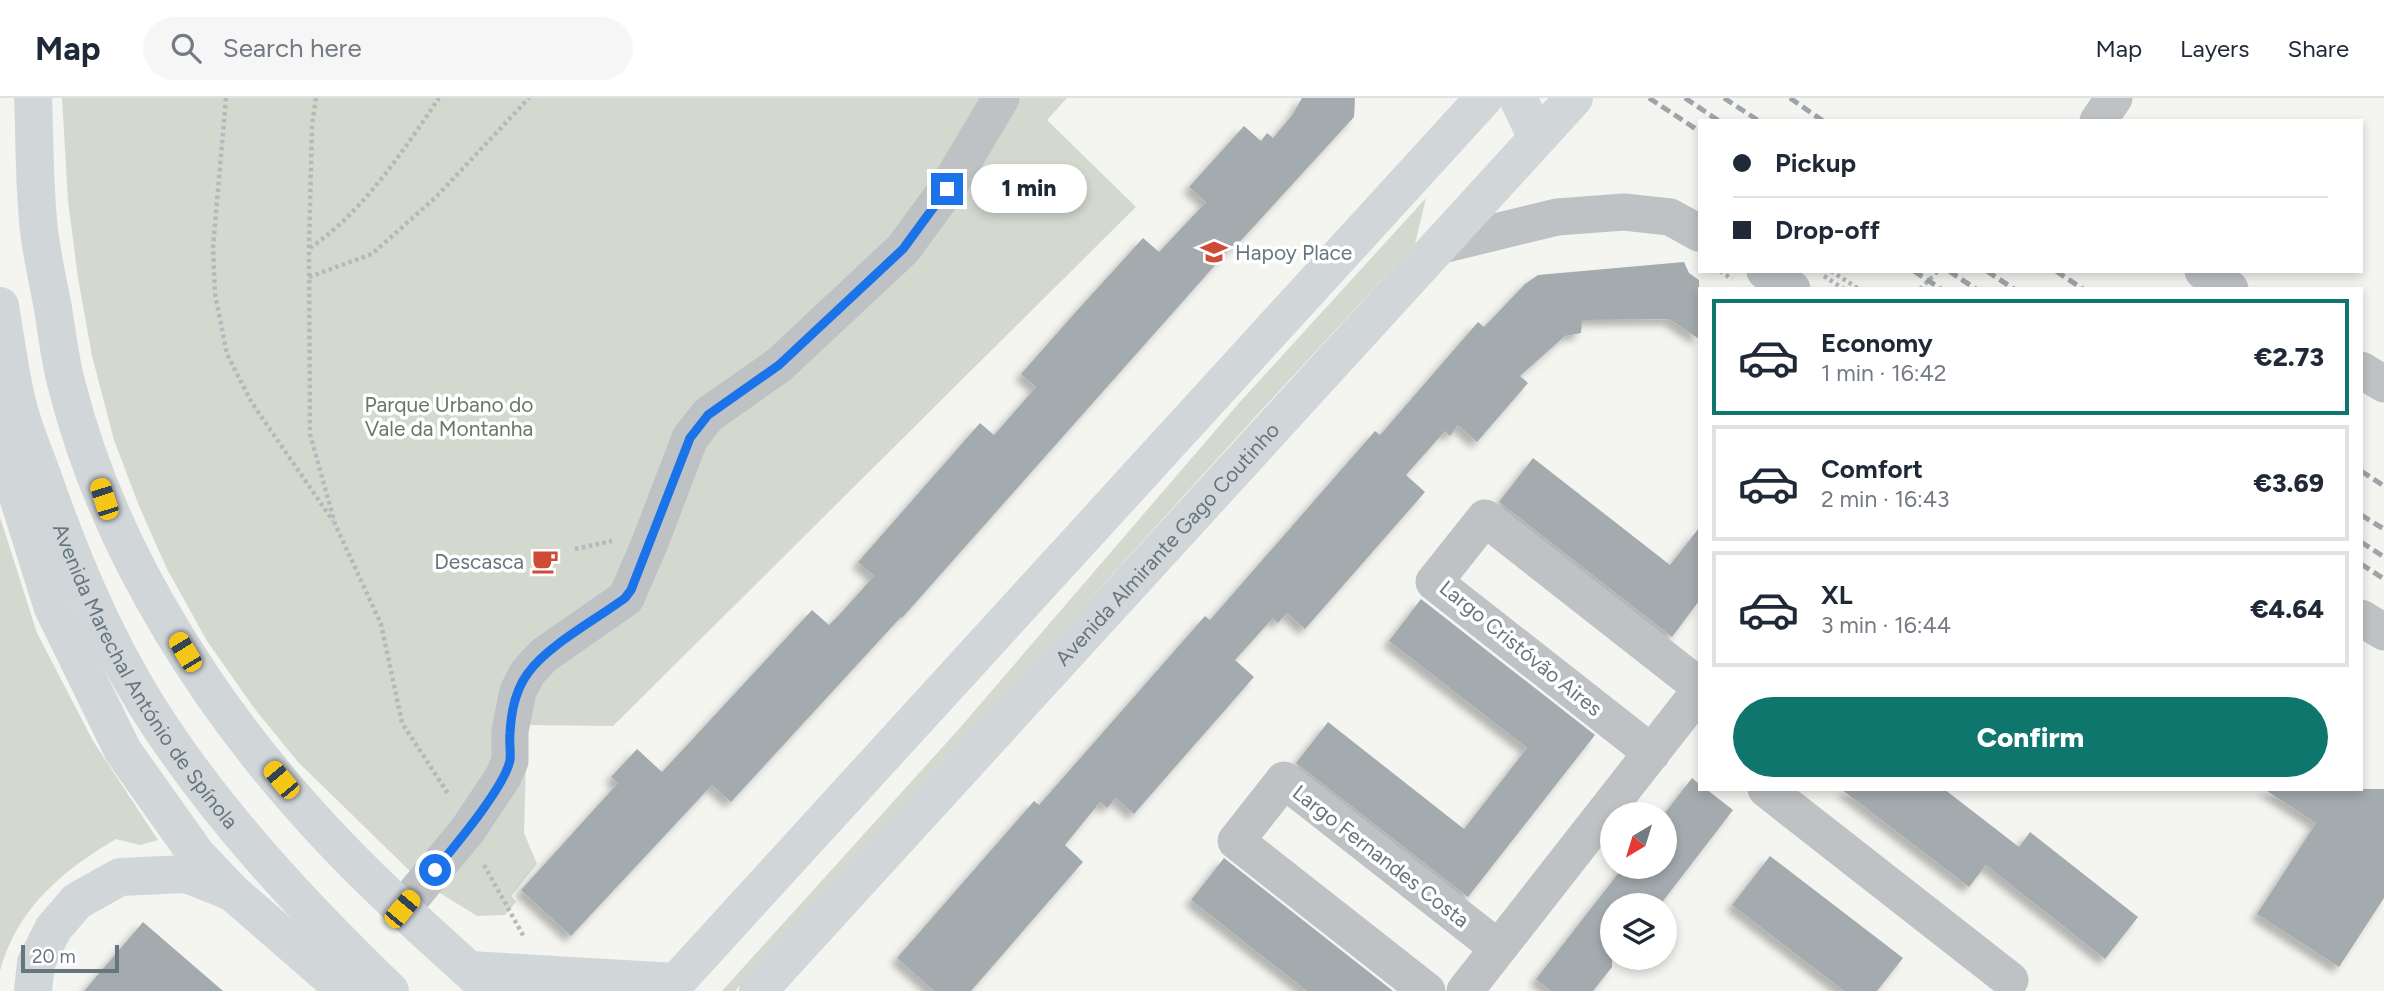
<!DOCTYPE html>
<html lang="en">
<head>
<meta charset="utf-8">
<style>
	:root { --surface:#fff; --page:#f6f6f7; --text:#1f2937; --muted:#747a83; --line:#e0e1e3; --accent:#0f766e }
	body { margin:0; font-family:Figtree,sans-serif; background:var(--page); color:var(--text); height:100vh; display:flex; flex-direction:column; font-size:26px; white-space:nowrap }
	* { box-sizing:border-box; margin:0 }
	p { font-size:23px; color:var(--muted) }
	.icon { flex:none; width:38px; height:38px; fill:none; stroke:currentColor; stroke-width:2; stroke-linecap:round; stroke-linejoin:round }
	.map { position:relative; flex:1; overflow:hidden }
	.side { position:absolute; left:1698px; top:189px; width:665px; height:504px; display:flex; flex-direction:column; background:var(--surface); border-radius:0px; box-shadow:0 4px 10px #0003 }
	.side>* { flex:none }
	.hud { position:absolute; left:1698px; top:21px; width:665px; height:154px; border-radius:0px; box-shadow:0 4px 10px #0003; display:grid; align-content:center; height:154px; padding:0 35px; background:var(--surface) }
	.needle { width:46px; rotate:218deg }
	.controls { position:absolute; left:1600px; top:704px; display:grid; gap:14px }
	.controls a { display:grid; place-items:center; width:77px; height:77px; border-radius:50%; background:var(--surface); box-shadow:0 4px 10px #0003; font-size:35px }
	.scale { position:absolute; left:21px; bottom:18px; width:98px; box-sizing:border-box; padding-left:7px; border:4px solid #66767f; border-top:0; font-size:19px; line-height:24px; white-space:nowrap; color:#66767f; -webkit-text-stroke:5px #fff; paint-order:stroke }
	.end { position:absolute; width:32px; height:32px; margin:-16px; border:9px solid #1a73e8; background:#fff; box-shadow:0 0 0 4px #fff }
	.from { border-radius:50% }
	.bubble { position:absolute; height:49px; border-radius:24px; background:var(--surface); box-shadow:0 4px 10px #0003; font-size:23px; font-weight:800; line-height:49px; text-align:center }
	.car { position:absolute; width:21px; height:42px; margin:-21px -10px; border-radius:9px; box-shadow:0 0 5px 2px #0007; background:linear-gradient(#f5c518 24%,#345 0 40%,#f5c518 0 76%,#345 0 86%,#f5c518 0) }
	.hud b { display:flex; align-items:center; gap:24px; height:66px; font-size:26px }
	.hud b+b { border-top:2px solid var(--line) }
	.hud i { width:18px; height:18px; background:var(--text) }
	ul { padding:12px 0 0; list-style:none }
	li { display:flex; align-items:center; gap:21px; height:116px; margin:0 14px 10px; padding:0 21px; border:4px solid var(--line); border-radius:0px }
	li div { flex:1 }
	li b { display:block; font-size:26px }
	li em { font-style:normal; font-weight:800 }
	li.selected { border-color:var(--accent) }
	li>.icon { width:63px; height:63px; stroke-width:1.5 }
	.cta { display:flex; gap:14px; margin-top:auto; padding:14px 35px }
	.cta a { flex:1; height:80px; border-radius:42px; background:var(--accent); color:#fff; font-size:28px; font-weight:800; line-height:80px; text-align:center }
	header { display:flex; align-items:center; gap:42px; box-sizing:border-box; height:98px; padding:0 35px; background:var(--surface); border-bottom:2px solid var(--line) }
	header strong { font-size:33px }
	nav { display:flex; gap:38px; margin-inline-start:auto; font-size:24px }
	.search { width:490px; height:63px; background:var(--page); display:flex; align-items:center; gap:18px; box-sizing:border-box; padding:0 24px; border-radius:38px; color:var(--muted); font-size:26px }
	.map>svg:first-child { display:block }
	.green { fill:#d4d9d0 }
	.building { fill:#a4abaf; filter:url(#shadow) }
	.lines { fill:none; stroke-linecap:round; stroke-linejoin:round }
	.path { stroke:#b6b9bb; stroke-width:4.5; stroke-dasharray:3.5 3.5; stroke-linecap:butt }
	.street { stroke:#bec2c5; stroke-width:37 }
	.primary { stroke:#d1d6d9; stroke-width:38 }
	.highway { stroke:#d1d6d9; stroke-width:38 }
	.rail { stroke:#9ea4a8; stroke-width:5; stroke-dasharray:10 5; stroke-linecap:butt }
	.route { stroke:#1a73e8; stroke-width:9 }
	.labels { text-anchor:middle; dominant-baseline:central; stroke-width:7; stroke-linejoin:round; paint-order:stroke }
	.poi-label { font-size:21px; fill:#66767f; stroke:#fff; text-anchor:start }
	.park-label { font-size:21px; fill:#6a7764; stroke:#fff }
	.street-label { font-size:21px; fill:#66767f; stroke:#fff }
</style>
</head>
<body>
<header>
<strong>Map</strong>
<div class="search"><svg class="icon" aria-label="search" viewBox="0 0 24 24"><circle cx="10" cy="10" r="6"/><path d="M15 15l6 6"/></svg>Search here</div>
<nav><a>Map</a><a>Layers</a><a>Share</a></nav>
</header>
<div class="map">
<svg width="2384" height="893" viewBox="0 0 2384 893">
	<defs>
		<filter id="shadow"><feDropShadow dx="-6" dy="6" stdDeviation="3.5" flood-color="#0004"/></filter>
	</defs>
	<rect width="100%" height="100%" fill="#f4f4f1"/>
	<path class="green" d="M62,0H1067L1047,22L1136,109L613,628L527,627L524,735L537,766L511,798L516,804L505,817L477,818L419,782L298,664L254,610L207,543L167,471L139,408L114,342L92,258L78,180L68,103Z
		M1426,100L1415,146L1257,317L735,893H722L958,632L1239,305Z
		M0,419L37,535L93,643L158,742L140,747L116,741C62,773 17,810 0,873Z"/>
	<path class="building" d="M1302,0H1355L1354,19L1235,149L1233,147L902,520L901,519L731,704L712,687L571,838L521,792L618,685L611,679L637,651L662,674L812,512L829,527L839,517L874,478L858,464L980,325L994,337L1036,289L1021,276L1073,217L1143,140L1159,154L1206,104L1189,89L1244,28L1261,43L1267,35L1273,40L1293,16Z
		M1684,164L1689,175L1699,182V241L1669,221L1582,222L1581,235L1565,238L1520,278L1528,285L1477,344L1458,327L1450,338L1445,333L1406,377L1425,394L1305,531L1287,515L1278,525L1273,520L1235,562L1254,579L1134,716L1116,700L1107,710L1100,704L1065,747L1083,764L971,893H934L897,860L1034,703L1039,707L1205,518L1210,522L1375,333L1380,337L1478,224L1484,229L1525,186L1538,177Z
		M1533,360L1670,467L1699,430V503L1672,539L1499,404Z
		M1421,501L1595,637L1468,799L1296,665L1328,624L1464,731L1527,650L1389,543Z
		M1692,680L1699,686V691H1706L1733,712L1660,807H1612V869L1593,893H1551L1536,881L1624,768H1664V716Z
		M1841,691H1944L2019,749L2030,734L2138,819L2105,861L1986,767L1969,789Z
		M2264,691H2384V800L2339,869L2257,816L2316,725Z
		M1770,758L1903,860L1877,893H1844L1732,807Z
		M1224,760L1393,893H1307L1191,802Z
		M143,824L223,893H84Z"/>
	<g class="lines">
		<path class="path" d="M226,0L213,150L215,196L227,256L252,305L333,423
			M316,0L312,26L309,150L310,336L335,426L381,526L402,625L449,697
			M310,150C363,114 403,53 439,0
			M1720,173L1732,181
			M1831,173L1859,191
			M1824,178L1844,191
			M309,179L372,156L436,99L529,0
			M1920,191L1938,173
			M575,451L612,443
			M484,767L524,839"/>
		<path class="street" d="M2098,23L2114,0
			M1438,148L1557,119L1624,114L1670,119L1699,135
			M1765,173L1792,191
			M2203,173L2230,191
			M2361,272L2384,286
			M2361,520L2384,534
			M1652,655L1434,484L1485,420L1699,588
			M1766,691L2010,882
			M402,811L467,733L503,679L510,663V633L518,593L528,574L544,557L626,500L649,447L690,340L708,317L779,267L903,151L947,91L1001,0
			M1427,893L1236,743L1284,682L1498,850
			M1465,893L1699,594"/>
		<g class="primary">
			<path d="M1518,0L1537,40"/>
			<path d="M469,872L676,884"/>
			<path d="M33,893L36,865L53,831L77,803L120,779L187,776L232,794"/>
			<path d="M668,893L1484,0"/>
			<path id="s1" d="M758,893L1574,0"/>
		</g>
		<g class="highway">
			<path d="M33,0C35,44 34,89 39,132C42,158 48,184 53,210C57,236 60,263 67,288C110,459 217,622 338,748C387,799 440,846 492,893"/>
			<path id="s2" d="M0,208C6,242 10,279 19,312C25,334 34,355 42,377C70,457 102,535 147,608C213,713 301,807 390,893"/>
			<path d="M0,330L7,364L53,510L123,653L196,756L232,794L346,893"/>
		</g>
		<path class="rail" d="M1649,0L1699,33
			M1685,0L1719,23
			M1724,0L1759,23
			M1790,0L1823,23
			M1914,173L1941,191
			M1949,173L1976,191
			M1987,173L2014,191
			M2056,173L2083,191
			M2361,373L2384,388
			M2361,417L2384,431
			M2361,444L2384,459
			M2361,466L2384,481"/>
	</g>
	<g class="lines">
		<path class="route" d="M435,772C453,750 505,689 510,662C511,654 509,644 510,635C511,615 516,591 528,575C548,547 597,521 625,500L631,492L690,340L708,317L779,267L903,151L947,91"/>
	</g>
	<defs>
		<g id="school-bare" transform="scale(2.1)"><path d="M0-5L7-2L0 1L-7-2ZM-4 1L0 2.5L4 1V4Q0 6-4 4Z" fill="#d04b35" stroke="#fff" stroke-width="2.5" paint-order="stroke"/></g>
		<g id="cafe-bare" transform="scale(2.1)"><path d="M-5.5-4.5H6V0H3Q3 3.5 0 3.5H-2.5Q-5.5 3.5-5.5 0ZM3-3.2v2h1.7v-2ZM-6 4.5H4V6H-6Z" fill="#d04b35" stroke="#fff" stroke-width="2.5" paint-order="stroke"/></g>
	</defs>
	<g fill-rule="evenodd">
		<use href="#school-bare" x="1214" y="154"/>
		<use href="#cafe-bare" x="545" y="463"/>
	</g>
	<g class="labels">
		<g class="poi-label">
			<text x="1235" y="154">Hapoy Place</text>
			<text x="524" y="463" text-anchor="end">Descasca</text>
		</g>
		<g class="park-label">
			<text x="449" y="306">Parque Urbano do<tspan x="449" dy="24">Vale da Montanha</tspan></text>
		</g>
		<g class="street-label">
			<text stroke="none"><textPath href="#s1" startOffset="606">Avenida Almirante Gago Coutinho</textPath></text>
			<text transform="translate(1521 550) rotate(39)">Largo Cristóvão Aires</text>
			<text stroke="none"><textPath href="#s2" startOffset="402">Avenida Marechal António de Spínola</textPath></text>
			<text transform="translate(1381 758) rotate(38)">Largo Fernandes Costa</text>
		</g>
	</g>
</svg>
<div class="controls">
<a><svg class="needle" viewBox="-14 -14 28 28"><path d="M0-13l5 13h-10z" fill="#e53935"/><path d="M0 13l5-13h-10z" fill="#747a83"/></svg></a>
<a><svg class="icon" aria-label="layers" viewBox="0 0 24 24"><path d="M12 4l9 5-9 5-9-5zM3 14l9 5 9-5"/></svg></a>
</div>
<div class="scale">20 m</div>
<i class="end from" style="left:435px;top:772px"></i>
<i class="end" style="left:947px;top:91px"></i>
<div class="bubble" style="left:971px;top:66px;width:116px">1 min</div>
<i class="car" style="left:104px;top:401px;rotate:342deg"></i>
<i class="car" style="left:185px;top:554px;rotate:329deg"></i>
<i class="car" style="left:281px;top:682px;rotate:320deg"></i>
<i class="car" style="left:402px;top:811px;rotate:40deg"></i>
<div class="hud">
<b><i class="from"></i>Pickup</b>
<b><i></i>Drop-off</b>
</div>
<section class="side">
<ul>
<li class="selected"><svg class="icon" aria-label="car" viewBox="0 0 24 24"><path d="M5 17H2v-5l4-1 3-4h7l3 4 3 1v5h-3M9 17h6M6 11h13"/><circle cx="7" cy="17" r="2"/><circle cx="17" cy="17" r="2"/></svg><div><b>Economy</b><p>1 min · 16:42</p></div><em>€2.73</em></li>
<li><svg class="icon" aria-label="car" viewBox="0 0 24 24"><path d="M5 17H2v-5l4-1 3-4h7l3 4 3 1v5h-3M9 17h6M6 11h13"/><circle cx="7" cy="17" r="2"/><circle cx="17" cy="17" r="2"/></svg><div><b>Comfort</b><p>2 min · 16:43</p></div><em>€3.69</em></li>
<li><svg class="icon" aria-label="car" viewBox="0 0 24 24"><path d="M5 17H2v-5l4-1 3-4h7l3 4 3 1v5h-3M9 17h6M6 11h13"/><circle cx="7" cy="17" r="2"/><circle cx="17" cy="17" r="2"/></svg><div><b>XL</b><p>3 min · 16:44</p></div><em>€4.64</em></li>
</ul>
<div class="cta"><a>Confirm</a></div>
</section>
</div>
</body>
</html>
